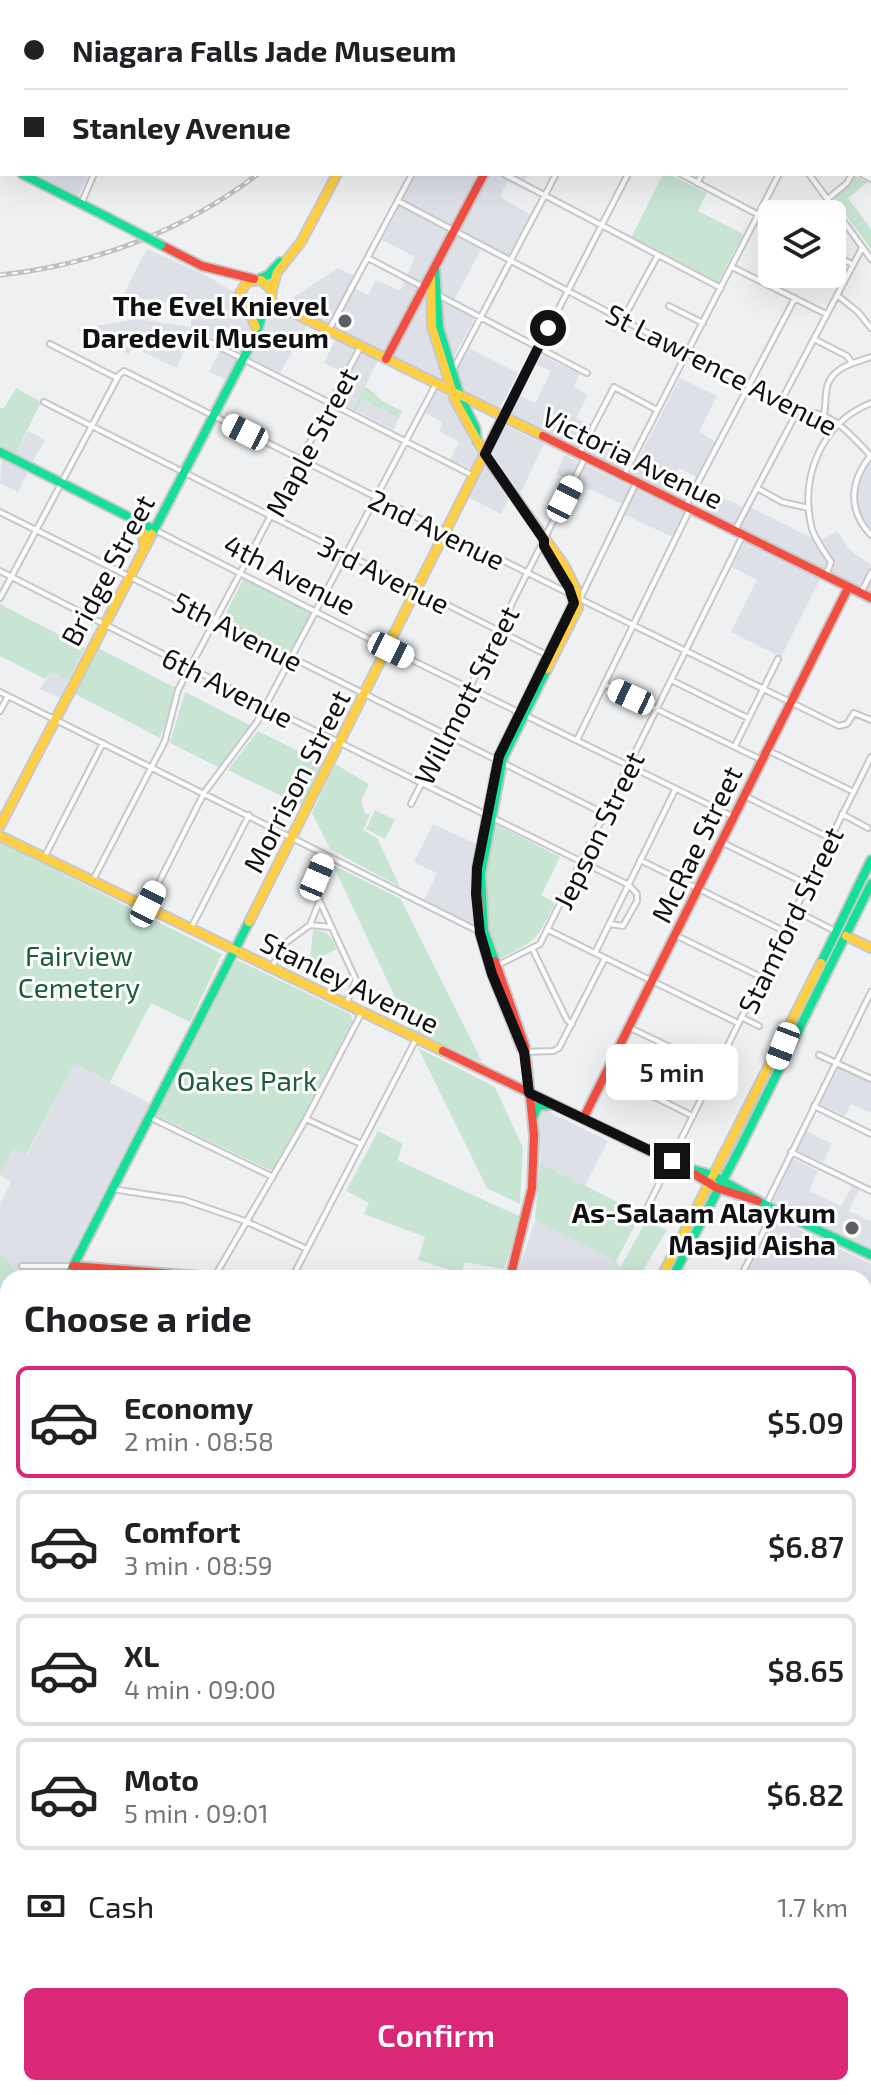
<!DOCTYPE html>
<html lang="en">
<head>
<meta charset="utf-8">
<style>
	:root { --surface:#fff; --page:#f6f6f6; --text:#202124; --muted:#757577; --line:#e0e0e0; --accent:#db2777 }
	body { margin:0; font-family:"Exo 2",sans-serif; background:var(--page); color:var(--text); height:100vh; display:flex; flex-direction:column; font-size:30px; white-space:nowrap }
	* { box-sizing:border-box; margin:0 }
	p { font-size:26px; color:var(--muted) }
	.icon { flex:none; width:44px; height:44px; fill:none; stroke:currentColor; stroke-width:2; stroke-linecap:round; stroke-linejoin:round }
	.map { position:relative; flex:1; overflow:hidden }
	.side { position:absolute; left:0px; top:1270px; width:872px; height:826px; display:flex; flex-direction:column; background:var(--surface); border-radius:24px 24px 0 0; box-shadow:0 8px 32px #0002 }
	.side>* { flex:none }
	.banner { position:absolute; left:0px; top:0px; width:872px; height:176px; box-shadow:0 8px 32px #0002; display:grid; align-content:center; height:176px; padding:0 24px; background:var(--surface) }
	.tools { position:absolute; left:758px; top:200px; display:grid; gap:16px }
	.tools a { display:grid; place-items:center; width:88px; height:88px; border-radius:12px; background:var(--surface); box-shadow:0 8px 32px #0002; font-size:40px }
	.end { position:absolute; width:36px; height:36px; margin:-18px; border:10px solid #111113; background:#fff; box-shadow:0 0 0 4px #fff }
	.from { border-radius:50% }
	.bubble { position:absolute; height:56px; border-radius:12px; background:var(--surface); box-shadow:0 8px 32px #0002; font-size:26px; font-weight:600; line-height:56px; text-align:center }
	.car { position:absolute; width:24px; height:48px; margin:-24px -12px; border-radius:10px; box-shadow:0 0 6px 2px #0007; background:linear-gradient(#fff 24%,#345 0 40%,#fff 0 76%,#345 0 86%,#fff 0) }
	.banner b { display:flex; align-items:center; gap:28px; height:76px; font-size:30px }
	.banner b+b { border-top:2px solid var(--line) }
	.banner i { width:20px; height:20px; background:var(--text) }
	ul { padding:0; list-style:none }
	li { display:flex; align-items:center; gap:24px; height:112px; margin:0 16px 12px; padding:0 8px; border:4px solid var(--line); border-radius:12px }
	li div { flex:1 }
	li b { display:block; font-size:30px }
	li em { font-style:normal; font-weight:600 }
	li.active { border-color:var(--accent) }
	li>.icon { width:72px; height:72px; stroke-width:1.5 }
	h2 { padding:0 24px; font-size:36px; line-height:96px }
	.pay { display:flex; align-items:center; gap:20px; height:88px; padding:0 24px; font-size:30px }
	.pay p { margin-inline-start:auto }
	.action { display:flex; gap:16px; margin-top:auto; padding:16px 24px }
	.action a { flex:1; height:92px; border-radius:12px; background:var(--accent); color:#fff; font-size:32px; font-weight:600; line-height:92px; text-align:center }
	.map>svg:first-child { display:block }
	.built { fill:#dde0e7 }
	.green { fill:#c8e5d4 }
	.lines { fill:none; stroke-linecap:round; stroke-linejoin:round }
	.street-casing { stroke:#c8c8ca; stroke-width:8 }
	.fast-casing { stroke:#c8c8ca; stroke-width:12 }
	.slow-casing { stroke:#c8c8ca; stroke-width:12 }
	.jam-casing { stroke:#c8c8ca; stroke-width:12 }
	.street { stroke:#fdfdfd; stroke-width:4 }
	.fast { stroke:#16e098; stroke-width:8 }
	.slow { stroke:#ffcf43; stroke-width:8 }
	.jam { stroke:#f24e42; stroke-width:8 }
	.rail-casing { stroke:#c0c0c1; stroke-width:5 }
	.rail { stroke:#fff; stroke-width:2; stroke-dasharray:6; stroke-linecap:butt }
	.fast-bridge-casing { stroke:#c8c8ca; stroke-width:12; stroke-linecap:butt }
	.fast-bridge { stroke:#16e098; stroke-width:8 }
	.route { stroke:#111113; stroke-width:10 }
	.poi-dot { fill:#5f5f61; stroke:#fff; stroke-width:3 }
	.labels { text-anchor:middle; dominant-baseline:central; stroke-width:6; stroke-linejoin:round; paint-order:stroke }
	.poi-label { font-size:28px; font-weight:bold; fill:#111113; stroke:#fff; text-anchor:end }
	.street-label { font-size:28px; fill:#111113; stroke:#fff }
	.park-label { font-size:28px; fill:#1c5b3b; stroke:#fff }
</style>
</head>
<body>
<div class="map">
<svg width="871" height="2095" viewBox="0 0 871 2095">
	<rect width="100%" height="100%" fill="#eff0f2"/>
	<path class="built" d="M36,174H89L78,196Z
		M417,174H529L521,188L507,182L500,197L531,215L506,262L481,250L451,305L475,318L441,380L286,302L338,268L354,276L348,285L368,295L376,280L400,291L415,257L382,240Z
		M147,249L203,274L255,304V327L241,353L192,327L191,339L176,368L133,347L129,354L76,329L138,319L191,327V306L123,296Z
		M273,311L307,325L280,373L249,357Z
		M335,340L354,349L342,372L324,363Z
		M469,348L518,373L499,410L462,392L456,372Z
		M220,351L236,359L227,380L209,372Z
		M362,352L378,361L365,386L371,392H375L374,395L382,401L402,411L393,430L336,401Z
		M539,354L580,374L574,387L588,395L576,418L595,427L593,433L630,452L622,469L512,415L509,408L516,394L535,403L551,371L534,363Z
		M680,378L717,396L699,432L716,442L698,478L679,468L667,493L630,475Z
		M436,391L449,397L478,457L471,469L450,460L459,442L439,431L443,422L425,413Z
		M505,425L544,444L520,494L491,452Z
		M28,431L45,440L32,463L15,455Z
		M564,455L684,512L672,537L619,512L622,504L556,474Z
		M2,459L28,472L18,492L0,483Z
		M871,461V531L860,513L857,493L862,474Z
		M483,467L487,468L508,499L501,514L468,497Z
		M717,495L749,510L750,507L814,539H823L837,531L850,550L871,565V592L709,513Z
		M745,542L820,579L781,657L731,632L757,580L732,567Z
		M51,672L68,681L60,698L40,689Z
		M433,824L476,844L473,925L424,900L437,873L414,862Z
		M74,1064L150,1103L59,1278H22L0,1252V1203L11,1182L0,1175L13,1148L27,1155Z
		M839,1068L871,1083V1113L851,1104L845,1116L820,1104Z
		M537,1110L547,1111L608,1141L585,1186L540,1163Z
		M806,1131L832,1144L823,1162L797,1150Z
		M793,1159L818,1171L809,1191L841,1206L852,1186L859,1189L849,1211L871,1221V1248L773,1201Z
		M775,1218L871,1264V1284L864,1297V1278H763L749,1271Z
		M535,1220L616,1261L621,1268L638,1278H516Z
		M864,1602L871,1604V1671L864,1669Z
		M743,2088H817L814,2095H739Z"/>
	<path class="green" d="M663,174H669L707,193L698,211L743,234L718,283L631,238Z
		M855,176L868,182L848,198L871,229V249L834,199Z
		M16,388L41,402L15,455L0,447V408H4Z
		M364,388H368L382,401L402,411L399,418L362,399L355,411L353,410Z
		M244,578L313,613L292,654L223,619Z
		M0,604L85,648L68,681L51,672L45,679L0,656Z
		M98,648L178,689L160,738L75,694Z
		M185,692L252,726L220,768L170,743Z
		M258,731L325,764L304,807L228,770Z
		M335,764L369,784L361,801L365,813L370,815L363,830L377,838L400,887L330,849L312,813Z
		M375,810L395,820L385,839L366,829Z
		M495,824L560,857L541,895L555,903C536,941 538,940 499,959C480,916 484,868 495,824Z
		M0,842L222,954L190,1022L151,1003L110,1082L74,1064L26,1155L13,1149L0,1175Z
		M333,865L401,899L482,1062L410,1029Z
		M313,930C327,930 331,936 337,949L315,960L310,958Z
		M237,960L350,1014L353,1021L278,1166L270,1170L152,1114Z
		M418,1048L495,1087L523,1148L520,1204L487,1188Z
		M378,1131L403,1144L397,1160L521,1217L504,1269L465,1262L461,1273L418,1260L425,1237L364,1214L369,1203L346,1191Z
		M540,1163L641,1214L616,1261L535,1220Z
		M646,1221L667,1230L638,1278L620,1268Z
		M0,1252L22,1278H8V1299L0,1288Z
		M864,1330L871,1334L869,1394L864,1392Z"/>
	<g class="lines">
		<g class="street-casing">
			<path id="street" d="M24,0L28,2
				M135,0L139,2
				M529,0L532,2
				M677,0L679,2
				M709,0L713,2
				M73,2L74,0
				M178,2L179,0
				M503,2L504,0
				M719,2L720,0
				M792,2L793,0
				M0,42L2,43
				M0,97L2,98
				M870,138L871,136
				M0,151L2,147
				M504,174L721,288
				M681,174L772,222
				M809,174L871,259
				M862,174L871,179
				M697,183L702,174
				M829,198L847,183L852,174
				M398,201L797,412C831,409 849,433 870,455
				M81,204L94,174
				M832,254L852,264
				M368,258L425,288
				M732,267L826,314
				M438,295L587,373
				M837,295L858,312L871,328
				M669,306L703,323
				M623,319L658,255
				M329,330L412,174
				M196,335L474,476
				M814,339L847,356L852,363
				M50,344L117,378
				M453,370L556,174
				M44,402L549,656
				M780,403L862,248
				M824,414C826,405 825,396 827,387C832,367 854,363 871,357
				M503,417L628,174
				M579,454L614,387L657,410
				M871,455C850,481 847,510 871,535
				M623,477L779,174
				M757,488L782,502L809,508
				M685,507L795,298
				M0,512L605,814
				M153,529L387,648L734,817
				M735,530L797,412
				M0,571L265,706L629,885L637,894V901L623,926L610,924
				M826,576L831,562C824,551 816,541 812,529C799,478 821,423 871,403
				M861,593L871,573
				M0,598L119,375L124,371L572,595
				M580,599L839,726L847,724L854,713L871,720
				M580,599L636,483
				M671,680L748,718
				M604,684L762,760
				M0,692L480,932
				M0,711L8,696
				M577,740L690,509
				M735,746L778,659
				M767,750L854,792
				M745,796L830,838
				M411,804L585,458
				M842,814L868,828
				M721,842L807,884
				M326,856L317,877L316,893L356,980L346,1004
				M44,858L103,743
				M640,860L784,931
				M92,882L165,741L178,690L361,346
				M147,906L204,793L257,722L436,384
				M794,910L835,931
				M310,925L331,927
				M190,930L249,815
				M548,930L738,1023
				M675,935L761,977
				M533,950L567,1020L572,1024
				M595,953L675,790
				M272,967L284,944L310,925L319,902
				M490,969L540,944L743,535
				M741,1017L759,1026
				M628,1027L716,1069
				M524,1052L553,1051L559,1048L605,958
				M819,1055L871,1079
				M606,1073L693,1116
				M814,1106L871,1134
				M149,1117L273,1177
				M306,1119L361,1144
				M791,1152L871,1191
				M112,1189L184,1200L245,1221L307,1249
				M766,1205L871,992
				M645,1212L871,757
				M22,1266H73
				M215,1276L306,1119L362,1012
				M292,1278L416,1039
				M740,1278L775,1209
				M864,1310L871,1297
				M864,1412L871,1398
				M864,1493L871,1496
				M864,1552L871,1538
				M0,1629L8,1631
				M0,1752L8,1751
				M864,1753L871,1757
				M0,1808L8,1807
				M0,1891L8,1895
				M0,1953L8,1958
				M0,1972L8,1956
				M0,2020L8,2024
				M864,2049L871,2035
				M0,2080L8,2084
				M16,2088L30,2095
				M75,2088L76,2095
				M566,2088L580,2095
				M698,2088L712,2095
				M203,2095L207,2088
				M409,2095L412,2088
				M507,2095L511,2088
				M604,2095L608,2088
				M841,2095L844,2088"/>
		</g>
		<g class="fast-casing">
			<path id="fast" d="M870,51H871
				M22,174L105,216
				M435,268L439,328L460,396L476,429L477,441
				M259,279L268,275L280,262
				M0,452L153,529
				M152,534L257,332L264,310
				M495,961L484,931L481,874L503,758L547,669
				M821,963L871,860
				M533,1117L538,1106L551,1105
				M681,1166L712,1175L773,1209L871,1255
				M67,1278L249,922
				M672,1278L742,1144L871,884
				M0,1379L8,1383
				M0,1511L8,1515
				M864,1673L871,1676
				M864,1931L871,1935"/>
		</g>
		<g class="slow-casing">
			<path id="slow" d="M428,2L429,0
				M575,2L576,0
				M431,276L432,327L455,400L488,460L564,565L577,591L578,608L547,669
				M272,290L277,272L301,242L337,174
				M266,308L290,311L543,436
				M250,310H264L271,302L272,290L261,280L247,282L240,293L256,327
				M136,522L143,533L144,544
				M0,826L152,534
				M0,836L443,1051
				M249,922L503,417
				M846,936L871,948
				M661,1278L821,963
				M0,1467L8,1453
				M245,2095L248,2088
				M257,2095L261,2088
				M279,2095L282,2088
				M321,2095L324,2088"/>
		</g>
		<g class="jam-casing">
			<path id="jam" d="M820,0L822,2
				M0,163L2,164
				M161,245L202,266L254,279
				M386,359L484,174
				M543,436L871,598
				M495,961L525,1046L534,1135L532,1188L510,1278
				M522,1049L492,974L480,933L477,868L499,756L574,603L569,588L544,546V540
				M443,1051L681,1166L717,1188L758,1201
				M583,1119L848,588
				M73,1266L225,1278
				M864,1829L871,1815
				M268,2095L272,2088
				M728,2095L731,2088
				M735,2095L739,2088"/>
		</g>
		<use href="#street" class="street"/>
		<use href="#fast" class="fast"/>
		<use href="#slow" class="slow"/>
		<use href="#jam" class="jam"/>
		<g class="rail-casing">
			<path id="rail" d="M405,2L406,0
				M0,275C94,265 183,231 258,174"/>
		</g>
		<use href="#rail" class="rail"/>
		<g class="fast-bridge-casing">
			<path id="fast-bridge" d="M105,216L161,245"/>
		</g>
		<use href="#fast-bridge" class="fast-bridge"/>
	</g>
	<g class="lines">
		<path class="route" d="M548,328L485,454L544,540V546L569,588L574,603L499,756L477,868L476,894L480,933L492,974L524,1052L529,1093L672,1161"/>
	</g>
	<g class="poi-dot">
		<circle cx="345" cy="321" r="8"/>
		<circle cx="852" cy="1228" r="8"/>
	</g>
	<g class="labels">
		<g class="poi-label">
			<text x="329" y="305">The Evel Knievel<tspan x="329" dy="32">Daredevil Museum</tspan></text>
			<text x="836" y="1212">As-Salaam Alaykum<tspan x="836" dy="32">Masjid Aisha</tspan></text>
		</g>
		<g class="street-label">
			<text transform="translate(722 369) rotate(27)">St Lawrence Avenue</text>
			<text transform="translate(311 442) rotate(-62)">Maple Street</text>
			<text transform="translate(633 457) rotate(26)">Victoria Avenue</text>
			<text transform="translate(437 529) rotate(26)">2nd Avenue</text>
			<text transform="translate(107 570) rotate(-62)">Bridge Street</text>
			<text transform="translate(290 574) rotate(27)">4th Avenue</text>
			<text transform="translate(384 574) rotate(26)">3rd Avenue</text>
			<text transform="translate(238 631) rotate(27)">5th Avenue</text>
			<text transform="translate(228 687) rotate(27)">6th Avenue</text>
			<text transform="translate(466 695) rotate(-63)">Willmott Street</text>
			<text transform="translate(296 781) rotate(-63)">Morrison Street</text>
			<text transform="translate(598 830) rotate(-64)">Jepson Street</text>
			<text transform="translate(696 844) rotate(-64)">McRae Street</text>
			<text transform="translate(790 920) rotate(-64)">Stamford Street</text>
			<text transform="translate(350 982) rotate(26)">Stanley Avenue</text>
		</g>
		<g class="park-label">
			<text x="79" y="955">Fairview<tspan x="79" dy="32">Cemetery</tspan></text>
			<text x="247" y="1080">Oakes Park</text>
		</g>
	</g>
</svg>
<div class="tools">
<a><svg class="icon" aria-label="layers" viewBox="0 0 24 24"><path d="M12 4l9 5-9 5-9-5zM3 14l9 5 9-5"/></svg></a>
</div>
<i class="end from" style="left:548px;top:328px"></i>
<i class="end" style="left:672px;top:1161px"></i>
<div class="bubble" style="left:606px;top:1044px;width:132px">5 min</div>
<i class="car" style="left:245px;top:432px;rotate:297deg"></i>
<i class="car" style="left:565px;top:499px;rotate:27deg"></i>
<i class="car" style="left:391px;top:650px;rotate:116deg"></i>
<i class="car" style="left:631px;top:697px;rotate:295deg"></i>
<i class="car" style="left:317px;top:877px;rotate:23deg"></i>
<i class="car" style="left:148px;top:904px;rotate:27deg"></i>
<i class="car" style="left:783px;top:1046px;rotate:201deg"></i>
<div class="banner">
<b><i class="from"></i>Niagara Falls Jade Museum</b>
<b><i></i>Stanley Avenue</b>
</div>
<section class="side">
<h2>Choose a ride</h2>
<ul>
<li class="active"><svg class="icon" aria-label="car" viewBox="0 0 24 24"><path d="M5 17H2v-5l4-1 3-4h7l3 4 3 1v5h-3M9 17h6M6 11h13"/><circle cx="7" cy="17" r="2"/><circle cx="17" cy="17" r="2"/></svg><div><b>Economy</b><p>2 min · 08:58</p></div><em>$5.09</em></li>
<li><svg class="icon" aria-label="car" viewBox="0 0 24 24"><path d="M5 17H2v-5l4-1 3-4h7l3 4 3 1v5h-3M9 17h6M6 11h13"/><circle cx="7" cy="17" r="2"/><circle cx="17" cy="17" r="2"/></svg><div><b>Comfort</b><p>3 min · 08:59</p></div><em>$6.87</em></li>
<li><svg class="icon" aria-label="car" viewBox="0 0 24 24"><path d="M5 17H2v-5l4-1 3-4h7l3 4 3 1v5h-3M9 17h6M6 11h13"/><circle cx="7" cy="17" r="2"/><circle cx="17" cy="17" r="2"/></svg><div><b>XL</b><p>4 min · 09:00</p></div><em>$8.65</em></li>
<li><svg class="icon" aria-label="car" viewBox="0 0 24 24"><path d="M5 17H2v-5l4-1 3-4h7l3 4 3 1v5h-3M9 17h6M6 11h13"/><circle cx="7" cy="17" r="2"/><circle cx="17" cy="17" r="2"/></svg><div><b>Moto</b><p>5 min · 09:01</p></div><em>$6.82</em></li>
</ul>
<div class="pay"><svg class="icon" aria-label="cash" viewBox="0 0 24 24"><path d="M3 7h18v10H3z"/><circle cx="12" cy="12" r="2"/></svg>Cash<p>1.7 km</p></div>
<div class="action"><a>Confirm</a></div>
</section>
</div>
</body>
</html>
